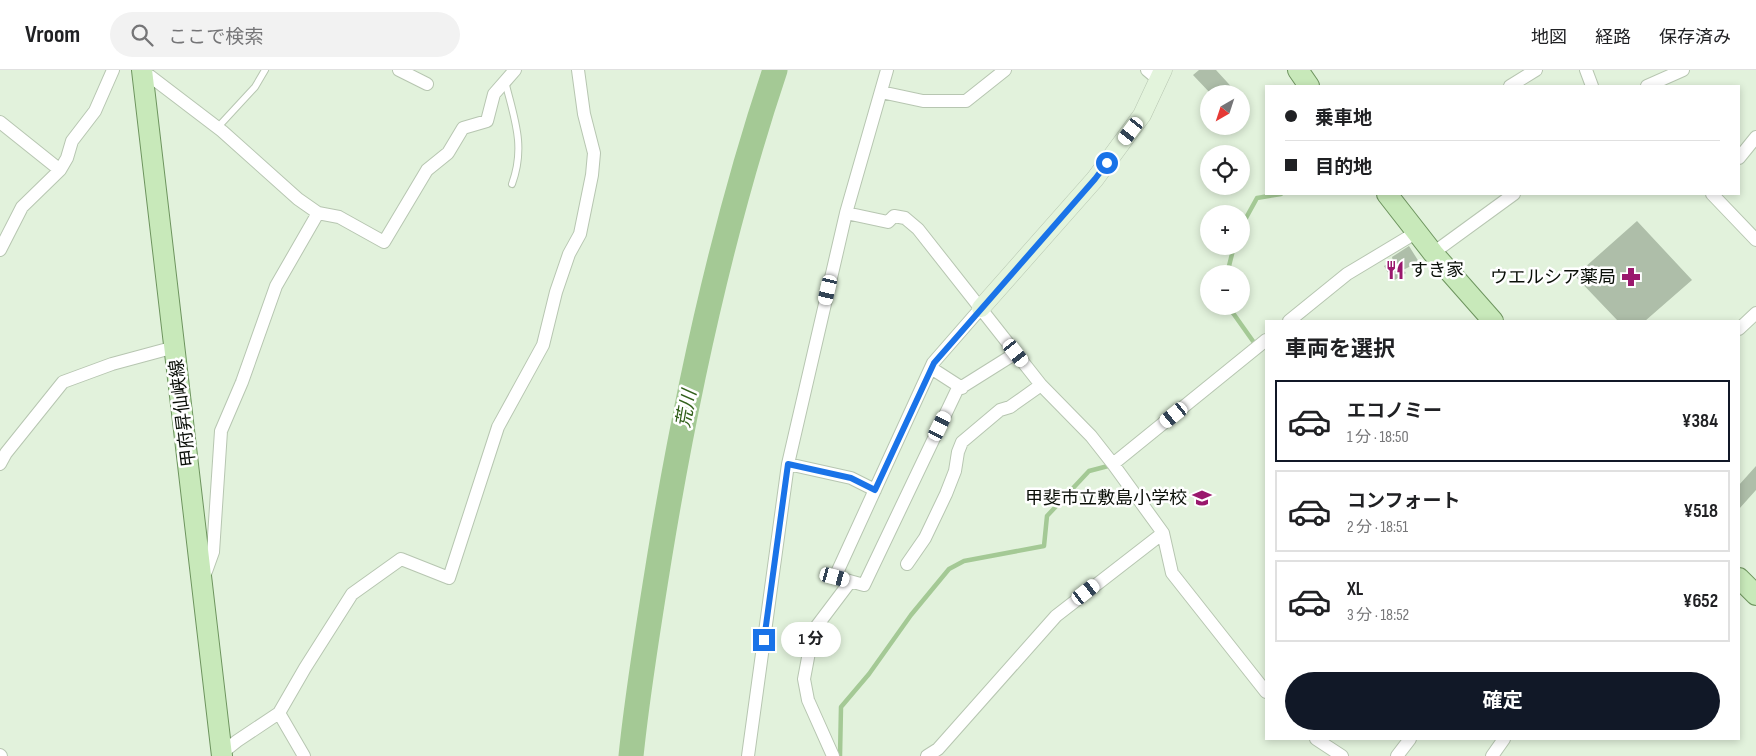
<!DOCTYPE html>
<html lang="ja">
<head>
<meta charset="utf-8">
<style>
	:root { --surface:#fff; --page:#f2f2f2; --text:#202124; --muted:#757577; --line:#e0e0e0; --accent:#111827 }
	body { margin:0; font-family:"Sofia Sans Condensed","Noto Sans JP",sans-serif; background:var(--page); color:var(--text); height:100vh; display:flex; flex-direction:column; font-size:19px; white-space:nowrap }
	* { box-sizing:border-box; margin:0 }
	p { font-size:16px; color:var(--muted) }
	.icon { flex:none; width:28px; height:28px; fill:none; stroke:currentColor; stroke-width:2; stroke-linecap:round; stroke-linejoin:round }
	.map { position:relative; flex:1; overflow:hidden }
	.sheet { position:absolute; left:1265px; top:250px; width:475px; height:420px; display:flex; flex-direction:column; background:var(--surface); border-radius:0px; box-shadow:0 2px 8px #0003 }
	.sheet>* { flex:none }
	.guide { position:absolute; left:1265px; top:15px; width:475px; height:110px; border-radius:0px; box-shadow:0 2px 8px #0003; display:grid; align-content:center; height:110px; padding:0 20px; background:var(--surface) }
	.needle { width:32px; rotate:219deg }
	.buttons { position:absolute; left:1200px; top:15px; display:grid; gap:10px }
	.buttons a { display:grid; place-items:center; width:50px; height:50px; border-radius:50%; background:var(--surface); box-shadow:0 2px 8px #0003; font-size:25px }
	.end { position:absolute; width:22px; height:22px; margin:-11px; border:6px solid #1a73e8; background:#fff; box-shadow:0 0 0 2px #fff }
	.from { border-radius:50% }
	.bubble { position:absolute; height:35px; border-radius:18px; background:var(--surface); box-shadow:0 2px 8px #0003; font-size:16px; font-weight:700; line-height:35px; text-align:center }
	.car { position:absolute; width:15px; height:30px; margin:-15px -8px; border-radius:6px; box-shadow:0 0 4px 1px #0007; background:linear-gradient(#fff 24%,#345 0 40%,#fff 0 76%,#345 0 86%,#fff 0) }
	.guide b { display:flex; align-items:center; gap:18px; height:48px; font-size:19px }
	.guide b+b { border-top:1px solid var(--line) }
	.guide i { width:12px; height:12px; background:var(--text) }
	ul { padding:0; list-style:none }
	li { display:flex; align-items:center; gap:15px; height:82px; margin:0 10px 8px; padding:0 10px; border:2px solid var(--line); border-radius:0px }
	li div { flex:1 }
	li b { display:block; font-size:19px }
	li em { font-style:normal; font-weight:700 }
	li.current { border-color:var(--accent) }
	li>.icon { width:45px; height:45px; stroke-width:1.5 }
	h2 { padding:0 20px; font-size:22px; line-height:60px }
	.action { display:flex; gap:10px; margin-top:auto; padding:10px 20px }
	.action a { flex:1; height:58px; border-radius:30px; background:var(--accent); color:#fff; font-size:20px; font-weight:700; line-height:58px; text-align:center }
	header { display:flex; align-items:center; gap:30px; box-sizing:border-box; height:70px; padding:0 25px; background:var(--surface); border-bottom:1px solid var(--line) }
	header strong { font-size:24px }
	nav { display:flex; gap:28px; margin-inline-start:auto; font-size:18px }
	.search { width:350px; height:45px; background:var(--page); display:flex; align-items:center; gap:12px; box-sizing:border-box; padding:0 18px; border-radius:28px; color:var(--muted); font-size:19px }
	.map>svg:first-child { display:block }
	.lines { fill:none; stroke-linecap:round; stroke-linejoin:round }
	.stream { stroke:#a4c995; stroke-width:4.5 }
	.river { stroke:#a4c995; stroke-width:25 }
	.building { fill:#aebea9 }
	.lane-casing { stroke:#b7c6b1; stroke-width:8 }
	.street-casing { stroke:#b7c6b1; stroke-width:14 }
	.secondary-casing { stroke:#b7c6b1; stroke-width:19 }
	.primary-casing { stroke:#6d945e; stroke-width:22 }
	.lane { stroke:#fff; stroke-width:6 }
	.street { stroke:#fff; stroke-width:12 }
	.secondary { stroke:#e3f4dc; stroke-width:18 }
	.primary { stroke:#c8e9ba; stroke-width:20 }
	.route { stroke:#1a73e8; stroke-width:6 }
	.labels { text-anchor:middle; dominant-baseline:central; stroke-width:5; stroke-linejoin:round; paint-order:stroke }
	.poi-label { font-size:18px; fill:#0a0f08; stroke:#fff; text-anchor:end }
	.street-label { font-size:18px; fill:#0a0f08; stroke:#fff }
	.water-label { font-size:19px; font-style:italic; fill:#32601b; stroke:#fff }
</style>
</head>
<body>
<header>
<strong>Vroom</strong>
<div class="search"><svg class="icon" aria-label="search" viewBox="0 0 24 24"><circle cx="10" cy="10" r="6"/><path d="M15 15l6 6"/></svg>ここで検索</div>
<nav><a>地図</a><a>経路</a><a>保存済み</a></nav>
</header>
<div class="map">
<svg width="1756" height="686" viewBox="0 0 1756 686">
	<rect width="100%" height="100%" fill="#e2f2dc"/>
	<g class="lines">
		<path class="stream" d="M1241,157L1257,128L1281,124
			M1227,204L1234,176
			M1228,236L1255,274L1253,276
			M840,686L841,637L869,604L911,545L949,499L964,491L1044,476L1047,446L1089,401L1112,395"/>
		<path class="river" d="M631,686C638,618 649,552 660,484C687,320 722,158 775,0"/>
	</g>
	<path class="building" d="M1199,0H1216L1238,24H1211L1193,5Z
		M1637,151L1692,210L1645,251H1618L1575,206Z
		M1409,176L1419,192L1403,200L1406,203L1393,211L1384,196L1393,191L1392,187Z
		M1756,396V420L1739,439V415Z"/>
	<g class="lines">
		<g class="lane-casing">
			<path id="lane" d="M505,11C514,48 526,76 512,114
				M218,57L255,17L265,0"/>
		</g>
		<g class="street-casing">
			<path id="street" d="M142,0L222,61L298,129L318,143L339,147L384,172L427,100L448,83L463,58L487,51L494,24L515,0
				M399,0L427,14
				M1147,0L1159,10
				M1586,0L1592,16
				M1510,16L1536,0
				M1647,16L1683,0
				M881,22L923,31H966L1005,0
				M0,52L60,100
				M1739,88L1756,67
				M1712,124L1756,170
				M846,143L888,152L894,146L905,148L918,159L1041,315L1091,366L1113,394L1163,463L1172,503L1266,622
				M0,180L22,137L60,100L67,88L72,71L95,41L113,0
				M1433,183L1514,124
				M981,238L933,293L835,507L864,515L957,320L1016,283
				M1289,251L1347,204L1417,162
				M1739,259L1756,243
				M931,298L962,318
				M0,394L6,383L63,312L112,294L175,277
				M788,394L851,408L875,420
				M1113,394L1266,270
				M907,494L925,468L946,424L955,401L958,382L962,372L1000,340L1010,337L1041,315
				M204,507L213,482L221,361L242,312L276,216L318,143
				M279,643L304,686
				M1316,669L1342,686
				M222,683L237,671L279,643L305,598L352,524L401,489L449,508L498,357L543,275L556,222L569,184L580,164L592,105L594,83L584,44L578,0
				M0,685L1,686
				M748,686L788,394L846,143L887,0
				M833,686L808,630L804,609L813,561L850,512
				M927,686L938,679L1056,546L1163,463
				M1397,686L1410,669
				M1492,686L1504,669"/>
		</g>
		<g class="secondary-casing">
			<path id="secondary" d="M981,238L1095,109L1142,45L1163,0"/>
		</g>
		<g class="primary-casing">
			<path id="primary" d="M142,0L222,686
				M1298,0L1309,16
				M1387,124L1433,183L1493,251
				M1739,508L1756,525"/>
		</g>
		<use href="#lane" class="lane"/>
		<use href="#street" class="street"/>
		<use href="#secondary" class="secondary"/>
		<use href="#primary" class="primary"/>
	</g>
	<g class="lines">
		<path class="route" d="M764,570L788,394L851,408L875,420L934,293L1095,109L1107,93"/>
	</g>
	<defs>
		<g id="restaurant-bare" transform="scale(1.5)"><path d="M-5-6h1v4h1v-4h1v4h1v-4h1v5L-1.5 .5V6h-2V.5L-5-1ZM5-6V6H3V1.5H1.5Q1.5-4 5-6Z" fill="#9a186d" stroke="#fff" stroke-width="2.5" paint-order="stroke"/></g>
		<g id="pharmacy-bare" transform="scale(1.5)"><path d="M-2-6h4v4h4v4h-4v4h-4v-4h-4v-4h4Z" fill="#9a186d" stroke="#fff" stroke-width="2.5" paint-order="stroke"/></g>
		<g id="school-bare" transform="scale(1.5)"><path d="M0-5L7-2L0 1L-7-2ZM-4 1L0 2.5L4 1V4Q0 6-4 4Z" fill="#9a186d" stroke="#fff" stroke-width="2.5" paint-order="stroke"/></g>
	</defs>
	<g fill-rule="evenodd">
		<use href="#restaurant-bare" x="1395" y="200"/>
		<use href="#pharmacy-bare" x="1631" y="207"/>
		<use href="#school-bare" x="1202" y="428"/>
	</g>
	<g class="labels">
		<g class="poi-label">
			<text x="1410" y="200" text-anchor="start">すき家</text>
			<text x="1616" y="207">ウエルシア薬局</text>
			<text x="1187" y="428">甲斐市立敷島小学校</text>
		</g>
		<g class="street-label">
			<text transform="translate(183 343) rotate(-97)">甲府昇仙峡線</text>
		</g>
		<g class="water-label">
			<text transform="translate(687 339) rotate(-80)">荒川</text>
		</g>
	</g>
</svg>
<div class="buttons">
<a><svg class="needle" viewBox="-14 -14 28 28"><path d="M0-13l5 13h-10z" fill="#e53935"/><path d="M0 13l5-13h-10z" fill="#757577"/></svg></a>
<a><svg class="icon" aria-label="locate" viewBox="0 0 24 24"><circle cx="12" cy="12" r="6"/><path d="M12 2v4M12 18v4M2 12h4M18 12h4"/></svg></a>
<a>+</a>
<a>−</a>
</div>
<i class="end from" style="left:1107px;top:93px"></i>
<i class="end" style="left:764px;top:570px"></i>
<div class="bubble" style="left:781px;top:552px;width:60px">1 分</div>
<i class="car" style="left:1131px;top:61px;rotate:217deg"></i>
<i class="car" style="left:828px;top:220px;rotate:193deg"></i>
<i class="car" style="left:1016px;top:283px;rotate:142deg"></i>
<i class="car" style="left:1174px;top:345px;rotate:231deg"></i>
<i class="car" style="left:940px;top:356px;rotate:26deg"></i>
<i class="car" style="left:835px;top:507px;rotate:105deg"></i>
<i class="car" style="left:1086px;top:522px;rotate:52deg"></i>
<div class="guide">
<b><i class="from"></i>乗車地</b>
<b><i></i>目的地</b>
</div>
<section class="sheet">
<h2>車両を選択</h2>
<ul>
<li class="current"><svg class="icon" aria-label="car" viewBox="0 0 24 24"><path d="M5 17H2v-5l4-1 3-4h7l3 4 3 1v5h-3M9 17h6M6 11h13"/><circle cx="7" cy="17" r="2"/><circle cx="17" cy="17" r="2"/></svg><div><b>エコノミー</b><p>1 分 · 18:50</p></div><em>¥384</em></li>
<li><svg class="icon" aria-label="car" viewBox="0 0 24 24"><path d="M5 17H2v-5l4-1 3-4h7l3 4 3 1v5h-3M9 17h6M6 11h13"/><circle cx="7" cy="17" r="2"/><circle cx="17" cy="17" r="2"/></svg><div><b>コンフォート</b><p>2 分 · 18:51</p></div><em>¥518</em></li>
<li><svg class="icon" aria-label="car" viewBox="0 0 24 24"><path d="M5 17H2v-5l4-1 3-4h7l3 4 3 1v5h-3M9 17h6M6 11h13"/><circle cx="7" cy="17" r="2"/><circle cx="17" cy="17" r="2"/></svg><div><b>XL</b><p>3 分 · 18:52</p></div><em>¥652</em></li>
</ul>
<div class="action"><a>確定</a></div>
</section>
</div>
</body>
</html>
